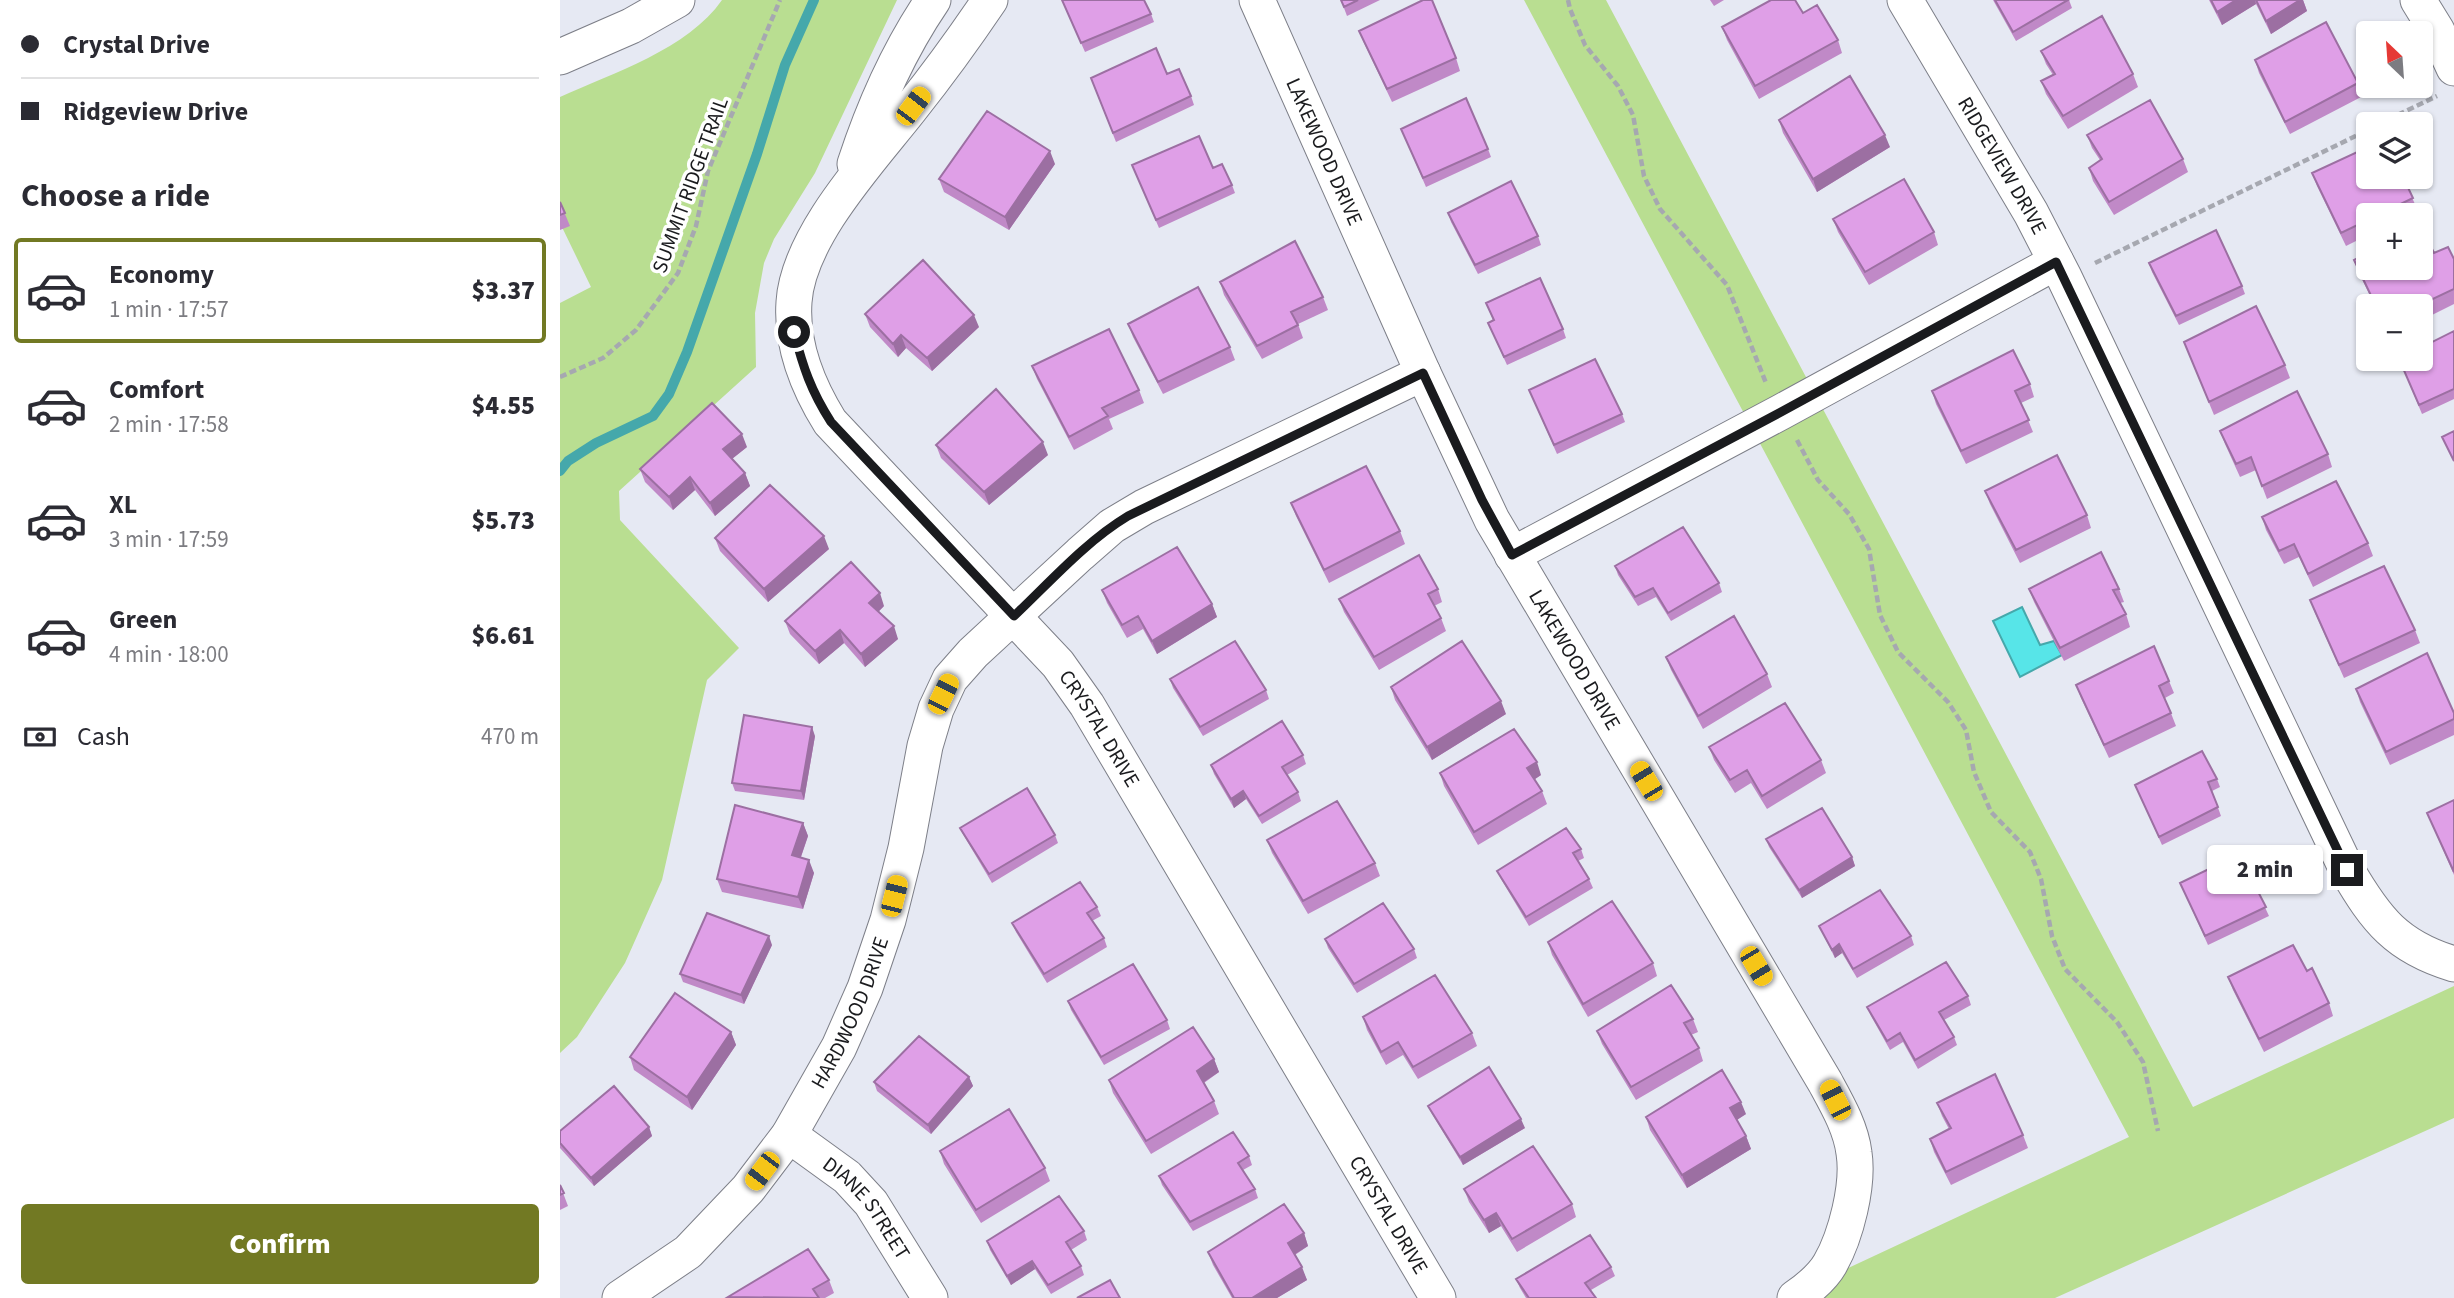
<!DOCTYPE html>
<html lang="en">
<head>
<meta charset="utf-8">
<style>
	:root { --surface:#fff; --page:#f7f7f7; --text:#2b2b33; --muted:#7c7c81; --line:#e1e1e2; --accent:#727923 }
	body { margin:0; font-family:"Source Sans 3",sans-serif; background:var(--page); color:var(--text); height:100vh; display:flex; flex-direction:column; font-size:26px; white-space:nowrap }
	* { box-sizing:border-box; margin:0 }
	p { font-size:23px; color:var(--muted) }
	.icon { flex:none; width:38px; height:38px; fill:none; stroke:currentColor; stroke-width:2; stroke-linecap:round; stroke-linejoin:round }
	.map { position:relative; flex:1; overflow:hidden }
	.panel { display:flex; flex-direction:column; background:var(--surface); width:560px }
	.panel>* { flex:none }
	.banner { display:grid; align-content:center; height:154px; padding:0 21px; background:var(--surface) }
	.needle { width:46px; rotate:335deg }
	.tools { position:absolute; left:1796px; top:21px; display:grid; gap:14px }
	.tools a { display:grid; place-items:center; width:77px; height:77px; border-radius:7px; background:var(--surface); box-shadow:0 2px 5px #0004; font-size:35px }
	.end { position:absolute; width:32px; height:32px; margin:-16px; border:9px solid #1a1b1e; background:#fff; box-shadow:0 0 0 4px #fff }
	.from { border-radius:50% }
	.bubble { position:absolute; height:49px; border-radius:7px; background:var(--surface); box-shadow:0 2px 5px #0004; font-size:23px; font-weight:800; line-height:49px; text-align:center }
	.car { position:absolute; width:21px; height:42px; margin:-21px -10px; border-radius:9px; box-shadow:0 0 5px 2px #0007; background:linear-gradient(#f5c518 24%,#345 0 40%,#f5c518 0 76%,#345 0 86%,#f5c518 0) }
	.banner b { display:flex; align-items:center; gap:24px; height:66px; font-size:26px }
	.banner b+b { border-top:2px solid var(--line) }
	.banner i { width:18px; height:18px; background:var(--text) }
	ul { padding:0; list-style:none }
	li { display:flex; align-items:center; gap:21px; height:105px; margin:0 14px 10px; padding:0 7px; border:4px solid transparent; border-radius:7px }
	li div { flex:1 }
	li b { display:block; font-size:26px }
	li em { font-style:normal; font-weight:800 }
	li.selected { border-color:var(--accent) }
	li>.icon { width:63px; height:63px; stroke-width:1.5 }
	h2 { padding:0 21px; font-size:32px; line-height:84px }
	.pay { display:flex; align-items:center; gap:18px; height:77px; padding:0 21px; font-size:26px }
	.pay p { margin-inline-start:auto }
	.button { display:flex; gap:14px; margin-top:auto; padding:14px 21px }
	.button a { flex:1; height:80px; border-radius:7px; background:var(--accent); color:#fff; font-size:28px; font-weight:800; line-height:80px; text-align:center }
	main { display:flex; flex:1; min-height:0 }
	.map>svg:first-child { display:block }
	.green { fill:#b9de91 }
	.water { fill:#57e5e8; stroke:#45a8ab; stroke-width:2 }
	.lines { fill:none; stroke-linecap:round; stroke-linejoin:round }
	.stream { stroke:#45a8ab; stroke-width:10 }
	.minor-casing { stroke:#7d7f88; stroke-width:37 }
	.path { stroke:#a6a8b0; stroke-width:4.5; stroke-dasharray:7 3.5; stroke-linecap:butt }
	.minor { stroke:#fff; stroke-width:35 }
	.wall { fill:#c089c7 }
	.shaded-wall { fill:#9c6fa2 }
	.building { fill:#df9fe7; stroke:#9c6fa2; stroke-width:2 }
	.route { stroke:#1a1b1e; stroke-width:9 }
	.labels { text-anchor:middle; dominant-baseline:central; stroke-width:7; stroke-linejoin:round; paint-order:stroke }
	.street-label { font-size:21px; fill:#1a1b1e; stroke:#fff }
</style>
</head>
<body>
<main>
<section class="panel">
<div class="banner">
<b><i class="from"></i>Crystal Drive</b>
<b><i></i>Ridgeview Drive</b>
</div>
<h2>Choose a ride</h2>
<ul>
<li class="selected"><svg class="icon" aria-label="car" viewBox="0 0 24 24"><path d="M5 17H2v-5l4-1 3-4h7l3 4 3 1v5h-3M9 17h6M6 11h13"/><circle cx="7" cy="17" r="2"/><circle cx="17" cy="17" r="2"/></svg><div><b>Economy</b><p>1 min · 17:57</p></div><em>$3.37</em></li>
<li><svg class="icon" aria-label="car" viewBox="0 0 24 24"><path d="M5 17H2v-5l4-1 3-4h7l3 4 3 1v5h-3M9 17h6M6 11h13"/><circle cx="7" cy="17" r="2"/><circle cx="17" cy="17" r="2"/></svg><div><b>Comfort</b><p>2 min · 17:58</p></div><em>$4.55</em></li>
<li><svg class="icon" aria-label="car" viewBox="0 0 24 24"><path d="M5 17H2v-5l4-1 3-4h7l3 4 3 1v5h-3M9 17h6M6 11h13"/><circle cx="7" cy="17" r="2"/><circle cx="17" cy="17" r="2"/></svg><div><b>XL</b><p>3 min · 17:59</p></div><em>$5.73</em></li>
<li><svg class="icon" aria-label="car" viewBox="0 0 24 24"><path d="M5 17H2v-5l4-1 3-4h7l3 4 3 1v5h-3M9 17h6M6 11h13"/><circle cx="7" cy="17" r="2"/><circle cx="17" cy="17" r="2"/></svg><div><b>Green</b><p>4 min · 18:00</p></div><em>$6.61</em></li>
</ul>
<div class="pay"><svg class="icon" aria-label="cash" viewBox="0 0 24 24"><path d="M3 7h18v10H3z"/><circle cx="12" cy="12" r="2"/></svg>Cash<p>470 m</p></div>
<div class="button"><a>Confirm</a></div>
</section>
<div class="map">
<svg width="1894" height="1298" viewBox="0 0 1894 1298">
	<rect width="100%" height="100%" fill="#e6e9f3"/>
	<path class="green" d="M162,0H337L255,173L214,239L204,263L195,313L196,367L59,491L60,520L179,648L147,680L102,880L65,963L17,1037L0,1053V303L31,287L0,223V97C53,73 128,49 162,0Z
		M964,0H1046L1633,1107L1894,986V1118L1495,1298H1224L1569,1137Z"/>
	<path class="water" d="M1462,607L1480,645L1494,641L1502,655L1460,677L1433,621Z"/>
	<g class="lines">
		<path class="stream" d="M0,471L8,461L36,443L93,416L109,394L127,352L197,154L225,65L254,0"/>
		<g class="minor-casing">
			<g id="minor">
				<path id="s1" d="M430,0C405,37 379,73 351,108C312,158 238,236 234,302C231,345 247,385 270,422L498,664L527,705L878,1298"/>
				<path id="s2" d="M697,0L863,373L932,520L1265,1082C1277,1104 1291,1128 1294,1153C1299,1185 1286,1236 1270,1264C1262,1278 1248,1289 1235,1298"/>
				<path id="s3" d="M1345,0L1471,213L1504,277L1787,870C1816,920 1837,947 1894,964"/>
				<path d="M1858,0L1877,31L1894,68"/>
				<path d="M0,57L71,26L117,0"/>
				<path d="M295,164C314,106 339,50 373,0"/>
				<path d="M952,555L1221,412L1496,262"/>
				<path id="s4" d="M229,1135L287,1177L311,1203L370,1298"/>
				<path id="s5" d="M60,1298L128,1252L188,1189L229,1135L279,1047L305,988L328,920L346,848L365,746L376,709L390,679L413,653L520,554L552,526L584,507L863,373"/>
			</g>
		</g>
		<path class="path" d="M1008,0L1010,9L1025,45L1058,86L1073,115L1084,176L1100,209L1167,285L1206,383
			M1819,124L1877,96
			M1535,263L1808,130
			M0,377L43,358L76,330L118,273L136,226L148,171L220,0
			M1237,440L1258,480L1289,514L1309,549L1320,615L1338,652L1388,702L1406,730L1414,772L1431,812L1470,852L1481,879L1492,936L1505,969L1557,1022L1583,1062L1598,1131"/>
		<use href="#minor" class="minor"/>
	</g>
	<path class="wall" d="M502,0L591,14L594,22L525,52Z
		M781,0H820L787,16Z
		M1150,0H1164L1154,6Z
		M1433,0H1509L1512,8L1456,41Z
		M1649,0H1743L1747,11L1711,34L1696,4L1662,25Z
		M1243,13L1278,40L1282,53L1199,99L1167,40L1162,27Z
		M799,31L896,58L900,71L832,102L804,43Z
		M1481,51L1573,74L1578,87L1508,129L1486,94L1481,81L1493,75L1486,64Z
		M1695,60L1798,83L1803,96L1730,134L1699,73Z
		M531,78L631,96L634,105L556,142Z
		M1219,120L1330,147L1257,192L1223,133Z
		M841,129L928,149L931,157L866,187Z
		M1527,135L1623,159L1628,172L1554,215L1533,181L1529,168L1540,160L1532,148Z
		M495,164L449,230L384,192L379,179Z
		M572,165L672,185L675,193L599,228Z
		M1752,173L1808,177H1851L1852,180L1846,184L1858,211L1849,215H1808V235L1786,246L1757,186Z
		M0,202L10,226L0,230Z
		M888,213L978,236L981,245L918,274L891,222Z
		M1273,219L1374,232L1378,245L1309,285L1278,232Z
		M1874,253L1894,259V304L1860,321V306H1815L1799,273L1794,260Z
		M1589,263L1682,286L1685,294L1619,325L1592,272Z
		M660,282L763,297L768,310L738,324L743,338L702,359L664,295Z
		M926,303L1003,329L1006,338L947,365L928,323L933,320Z
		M305,314L419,327L372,371L346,348L338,357L310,327Z
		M568,324L670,347L675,360L603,394L573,337Z
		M1894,331V399L1862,414L1839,359Z
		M1624,342L1725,365L1730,378L1654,415Z
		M472,366L579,390L584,403L549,419L553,429L514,450L477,379Z
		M1470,384L1474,397L1461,403L1473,432L1406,464L1376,404L1372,391Z
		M969,390L1062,414L1065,422L997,454Z
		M1660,431L1768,454L1772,467L1707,499L1696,470L1680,477L1665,444Z
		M376,445L488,455L429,505L381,458Z
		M187,447L172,459L185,473L190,486L155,516L135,490L113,510L85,482L80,469Z
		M1425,491L1527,515L1531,528L1460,563L1430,504Z
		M731,503L840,531L845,544L769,583L736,516Z
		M1702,517L1808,543L1813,556L1753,587L1739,557L1724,564L1706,530Z
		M155,538L269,549L208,602L160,551Z
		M1055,566L1159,583L1162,592L1111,621L1096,597L1078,606L1058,575Z
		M878,589L882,602L874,606L881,618L886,631L819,670L784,612L779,599Z
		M1469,589H1559L1564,602L1560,603L1566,614L1570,627L1504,661L1474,602Z
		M542,590L652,604L657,617L597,654L583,629L567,638L547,603Z
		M1750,600L1855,630L1860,643L1784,678L1755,613Z
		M324,606L318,612L338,639L305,667L284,643L259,664L230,634L225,621Z
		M1106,657L1207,674L1212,687L1143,729L1111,670Z
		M610,679L706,690L709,699L643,736L613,688Z
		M1609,681L1614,693L1605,698L1616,726L1549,758L1521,698L1516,685Z
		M831,687L946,714L872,760L835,700Z
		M1796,689L1894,713V735L1830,765L1800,702Z
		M255,736L244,800L175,791L172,783Z
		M1149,747L1261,760L1266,773L1207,809L1191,783L1175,793L1154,760Z
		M743,755L746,764L727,775L738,792L741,801L702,824L686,799L674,808L654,774L651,765Z
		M880,773L981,775L975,779L982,791L987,804L918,845L884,786Z
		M1657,779L1660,787L1652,791L1661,816L1602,845L1575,785Z
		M1894,800V875L1867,813Z
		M243,823L248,836L241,857L254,873L243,909L162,892L157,879Z
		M400,828L495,835L498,843L432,883L404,836Z
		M1206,839L1292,857L1295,866L1242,898L1209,847Z
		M707,840L815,863L820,876L748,914L712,853Z
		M1694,847L1707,881L1695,886L1709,916L1648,945L1620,883Z
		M1021,849L1024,858L1018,861L1029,879L1033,888L969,926L941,879L937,871Z
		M537,907L541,916L532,921L544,938L547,947L487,983L456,932L452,923Z
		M1259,926L1351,936L1354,945L1297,978L1282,953L1275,958Z
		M765,939L854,949L857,958L797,993L768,948Z
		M988,942L1093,963L1097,976L1028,1017L992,955Z
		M212,945L184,1004L123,982L120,974Z
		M1747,971L1769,1003L1773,1016L1704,1052L1673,990L1668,977Z
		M1408,996L1411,1005L1384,1020L1394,1037L1397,1045L1358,1069L1343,1042L1330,1050L1311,1016L1307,1007Z
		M508,1001L607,1020L610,1029L544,1065L511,1010Z
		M803,1017L912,1033L917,1046L858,1079L843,1055L826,1065L807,1030Z
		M1133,1019L1138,1032L1131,1035L1139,1048L1143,1061L1076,1100L1042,1044L1037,1031Z
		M171,1032L176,1045L132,1110L74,1070L70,1057Z
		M654,1059L659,1072L644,1083L654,1101L659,1114L591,1154L553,1093L549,1080Z
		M409,1077L413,1086L371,1134L317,1091L314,1082Z
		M1377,1103L1463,1135L1468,1148L1391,1185L1374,1152L1370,1139L1389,1129L1382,1116Z
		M868,1106L965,1128L903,1165L872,1114Z
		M1186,1114L1177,1120L1186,1136L1191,1149L1127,1188L1090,1130L1086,1117Z
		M89,1127L92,1136L34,1186L0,1148V1131Z
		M380,1151L485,1168L490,1181L421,1223L384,1164Z
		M689,1156L692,1165L683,1170L695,1189L698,1198L633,1231L602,1185L599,1176Z
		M0,1185L8,1206L0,1210Z
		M904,1189L1012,1204L1016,1217L957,1252L941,1226L929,1233L909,1202Z
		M524,1231L527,1240L511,1250L521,1266L524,1275L491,1294L475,1269L451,1285L430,1250L427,1241Z
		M744,1233L748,1246L735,1255L747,1280L717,1298H672L653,1265L648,1252Z
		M1051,1267L1055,1276L1031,1290L1036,1298H966L960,1288L956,1279Z
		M269,1280L274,1293L265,1298H168Z"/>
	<path class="shaded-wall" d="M1676,0H1695L1696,4L1662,25L1657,12Z
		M1740,0H1743L1747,11L1711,34L1706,21Z
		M1325,135L1330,147L1257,192L1253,179Z
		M490,151L495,164L449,230L445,217Z
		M414,315L419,327L372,371L367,358Z
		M341,335L346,348L338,357L333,344Z
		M182,434L187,447L168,462L163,449Z
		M483,442L488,455L429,505L424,492Z
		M185,473L190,486L155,516L150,503Z
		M130,477L135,490L113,510L109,497Z
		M264,536L269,549L208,602L204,589Z
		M320,593L324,606L314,616L309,603Z
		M652,604L657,617L597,654L592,641Z
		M334,626L338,639L305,667L301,654Z
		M280,630L284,643L259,664L255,651Z
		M941,701L946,714L872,760L867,747Z
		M252,727L255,736L244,800L241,791Z
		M977,762L981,775L972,781L967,768Z
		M683,791L686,799L674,808L671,799Z
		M243,823L248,836L237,868L232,855Z
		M1292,857L1295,866L1242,898L1239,890Z
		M249,860L254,873L243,909L238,897Z
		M209,936L212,945L184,1004L181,995Z
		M1279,944L1282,953L1275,958L1272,950Z
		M171,1032L176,1045L132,1110L127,1097Z
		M654,1059L659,1072L641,1084L637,1071Z
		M409,1077L413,1086L371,1134L368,1125Z
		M1181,1102L1186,1114L1175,1121L1170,1108Z
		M961,1119L965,1128L903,1165L900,1157Z
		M89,1127L92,1136L34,1186L31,1178Z
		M1186,1136L1191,1149L1127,1188L1122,1175Z
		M936,1213L941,1226L929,1233L924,1220Z
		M744,1233L748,1246L732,1256L728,1243Z
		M472,1261L475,1269L451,1285L447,1276Z
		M742,1267L747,1280L717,1298H692Z"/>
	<path class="building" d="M502,0H584L591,14L521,43Z
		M781,0H798L784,7Z
		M863,0H872L896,58L827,89L799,31Z
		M1211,0H1235L1243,13L1257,5L1278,40L1195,86L1162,27Z
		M1435,0H1508L1453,32Z
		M1651,0H1676L1657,12Z
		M1696,0H1740L1706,21Z
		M1542,16L1573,74L1503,116L1481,81L1495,74L1481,51Z
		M1766,22L1798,83L1725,122L1695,60Z
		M596,48L607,74L619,69L631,96L553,133L531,78Z
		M1290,76L1325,135L1253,179L1219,120Z
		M906,98L928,149L863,178L841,129Z
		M1590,100L1623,159L1549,202L1529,168L1542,159L1527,135Z
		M427,111L490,151L445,217L379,179Z
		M639,136L653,168L662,164L672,185L596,220L572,165Z
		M1808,147V177H1843L1853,198L1818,215H1808V220L1781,233L1752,173Z
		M1344,179L1374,232L1305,272L1273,219Z
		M951,181L978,236L915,265L888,213Z
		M0,202L5,213L0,215Z
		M1860,228H1862L1874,253L1888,247L1894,259V289L1858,306H1816L1794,260L1808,253V268H1860Z
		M1656,230L1682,286L1616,316L1589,263Z
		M735,241L763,297L731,312L738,325L697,346L660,282Z
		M363,260L414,315L367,358L341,335L333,344L305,314Z
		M980,278L1003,329L944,357L928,323L934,320L926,303Z
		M638,287L670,347L598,382L568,324Z
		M1696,306L1725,365L1649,402L1624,342Z
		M549,329L579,390L542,408L548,416L509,437L472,366Z
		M1894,331V389L1859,405L1839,359H1860V348Z
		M1453,350L1470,384L1455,391L1469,420L1401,451L1372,391Z
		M1035,359L1062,414L994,445L969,390Z
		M436,389L483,442L424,492L376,445Z
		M1737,391L1768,454L1702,486L1691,457L1676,464L1660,431Z
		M152,403L182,434L163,449L185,473L150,503L130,477L109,497L80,469Z
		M1894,431V461L1882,437Z
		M1497,455L1527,515L1456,550L1425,491Z
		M806,466L840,531L764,570L731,503Z
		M1776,481L1808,543L1748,574L1734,544L1719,551L1702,517Z
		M210,485L264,536L204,589L155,538Z
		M1123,527L1159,583L1108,613L1093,588L1075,597L1055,566Z
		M617,547L652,604L592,641L578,616L562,625L542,590Z
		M1541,552L1559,589L1553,590L1566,614L1500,648L1469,589Z
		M859,555L878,589L868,594L881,618L814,657L779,599Z
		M291,562L320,593L309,603L334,626L301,654L280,630L255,651L225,621Z
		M1824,566L1855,630L1779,665L1750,600Z
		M1174,616L1207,674L1138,716L1106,657Z
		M675,641L706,690L640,727L610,679Z
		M902,641L941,701L867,747L831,687Z
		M1594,646L1609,681L1599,686L1611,713L1544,745L1516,685Z
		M1867,653L1894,713V719L1826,752L1796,689Z
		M1225,703L1261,760L1202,796L1187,770L1170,780L1149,747Z
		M184,715L252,727L241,791L172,783Z
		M722,721L743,755L722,767L738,792L699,816L683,791L671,799L651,765Z
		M954,729L977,762L967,768L982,791L914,832L880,773Z
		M1642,751L1657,779L1648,782L1658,807L1599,837L1575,785Z
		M467,788L495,835L429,874L400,828Z
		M1894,800V872L1867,813Z
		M777,801L815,863L743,901L707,840Z
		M175,805L243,823L232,855L249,860L238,897L157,879Z
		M1262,808L1292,857L1239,890L1206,839Z
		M1006,828L1021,849L1013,853L1029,879L966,917L937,871Z
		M1694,847L1704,872L1691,878L1706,907L1645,936L1620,883Z
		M520,882L537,907L527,913L544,938L484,974L452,923Z
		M1320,890L1351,936L1293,969L1279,944L1272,950L1259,926Z
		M1052,901L1093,963L1023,1004L988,942Z
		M823,903L854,949L794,984L765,939Z
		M147,913L209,936L181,995L120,974Z
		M1733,945L1747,971L1752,968L1769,1003L1699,1039L1668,977Z
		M1386,962L1408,996L1379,1012L1394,1037L1355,1060L1340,1033L1327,1041L1307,1007Z
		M573,964L607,1020L541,1057L508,1001Z
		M875,975L912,1033L853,1067L838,1042L821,1052L803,1017Z
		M1111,985L1133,1019L1124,1023L1139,1048L1071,1087L1037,1031Z
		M115,993L171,1032L127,1097L70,1057Z
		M633,1027L654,1059L637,1071L654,1101L586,1141L549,1080Z
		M359,1036L409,1077L368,1125L314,1082Z
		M929,1067L961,1119L900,1157L868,1106Z
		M1162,1070L1181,1102L1170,1108L1186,1136L1122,1175L1086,1117Z
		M1435,1074L1463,1135L1386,1172L1370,1139L1391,1128L1377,1103Z
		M54,1086L89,1127L31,1178L0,1143V1131Z
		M449,1109L485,1168L416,1210L380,1151Z
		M673,1132L689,1156L678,1163L695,1189L630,1222L599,1176Z
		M973,1146L1012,1204L952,1239L936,1213L924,1220L904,1189Z
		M0,1185L4,1193L0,1195Z
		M499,1196L524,1231L506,1242L521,1266L488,1285L472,1261L447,1276L427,1241Z
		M724,1204L744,1233L728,1243L742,1267L692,1298H674L648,1252Z
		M1030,1235L1051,1267L1025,1283L1036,1298H969L956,1279Z
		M248,1249L269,1280L253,1289L259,1298L168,1297Z
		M550,1280L560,1298H517Z"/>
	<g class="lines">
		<path class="route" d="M234,332C243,367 251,391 271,422L454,616C490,582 525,542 568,516L863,373L922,500L952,555L1221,412L1496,262L1787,870"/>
	</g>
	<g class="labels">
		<g class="street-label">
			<text stroke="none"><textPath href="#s2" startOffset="166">LAKEWOOD DRIVE</textPath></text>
			<text stroke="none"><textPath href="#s3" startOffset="192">RIDGEVIEW DRIVE</textPath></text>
			<text transform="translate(130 185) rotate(-70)">SUMMIT RIDGE TRAIL</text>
			<text stroke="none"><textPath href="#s2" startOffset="733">LAKEWOOD DRIVE</textPath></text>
			<text stroke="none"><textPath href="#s1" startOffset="900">CRYSTAL DRIVE</textPath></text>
			<text stroke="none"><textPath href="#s5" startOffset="374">HARDWOOD DRIVE</textPath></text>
			<text stroke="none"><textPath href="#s4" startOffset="108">DIANE STREET</textPath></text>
			<text stroke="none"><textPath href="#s1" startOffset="1466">CRYSTAL DRIVE</textPath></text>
		</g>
	</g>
</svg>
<div class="tools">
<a><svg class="needle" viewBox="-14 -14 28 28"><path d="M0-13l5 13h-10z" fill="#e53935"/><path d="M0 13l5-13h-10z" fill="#7c7c81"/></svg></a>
<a><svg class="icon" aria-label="layers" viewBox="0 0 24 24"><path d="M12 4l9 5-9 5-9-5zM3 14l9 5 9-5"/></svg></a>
<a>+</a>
<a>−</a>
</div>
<i class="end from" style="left:234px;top:332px"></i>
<i class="end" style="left:1787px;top:870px"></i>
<div class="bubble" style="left:1647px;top:845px;width:116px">2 min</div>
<i class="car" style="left:353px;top:106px;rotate:37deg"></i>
<i class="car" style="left:383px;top:694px;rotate:26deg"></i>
<i class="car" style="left:1086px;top:781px;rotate:329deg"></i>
<i class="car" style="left:334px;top:896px;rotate:14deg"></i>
<i class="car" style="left:1196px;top:966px;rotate:149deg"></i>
<i class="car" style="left:1275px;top:1100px;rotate:333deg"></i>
<i class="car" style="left:202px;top:1171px;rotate:217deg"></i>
</div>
</main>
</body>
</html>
